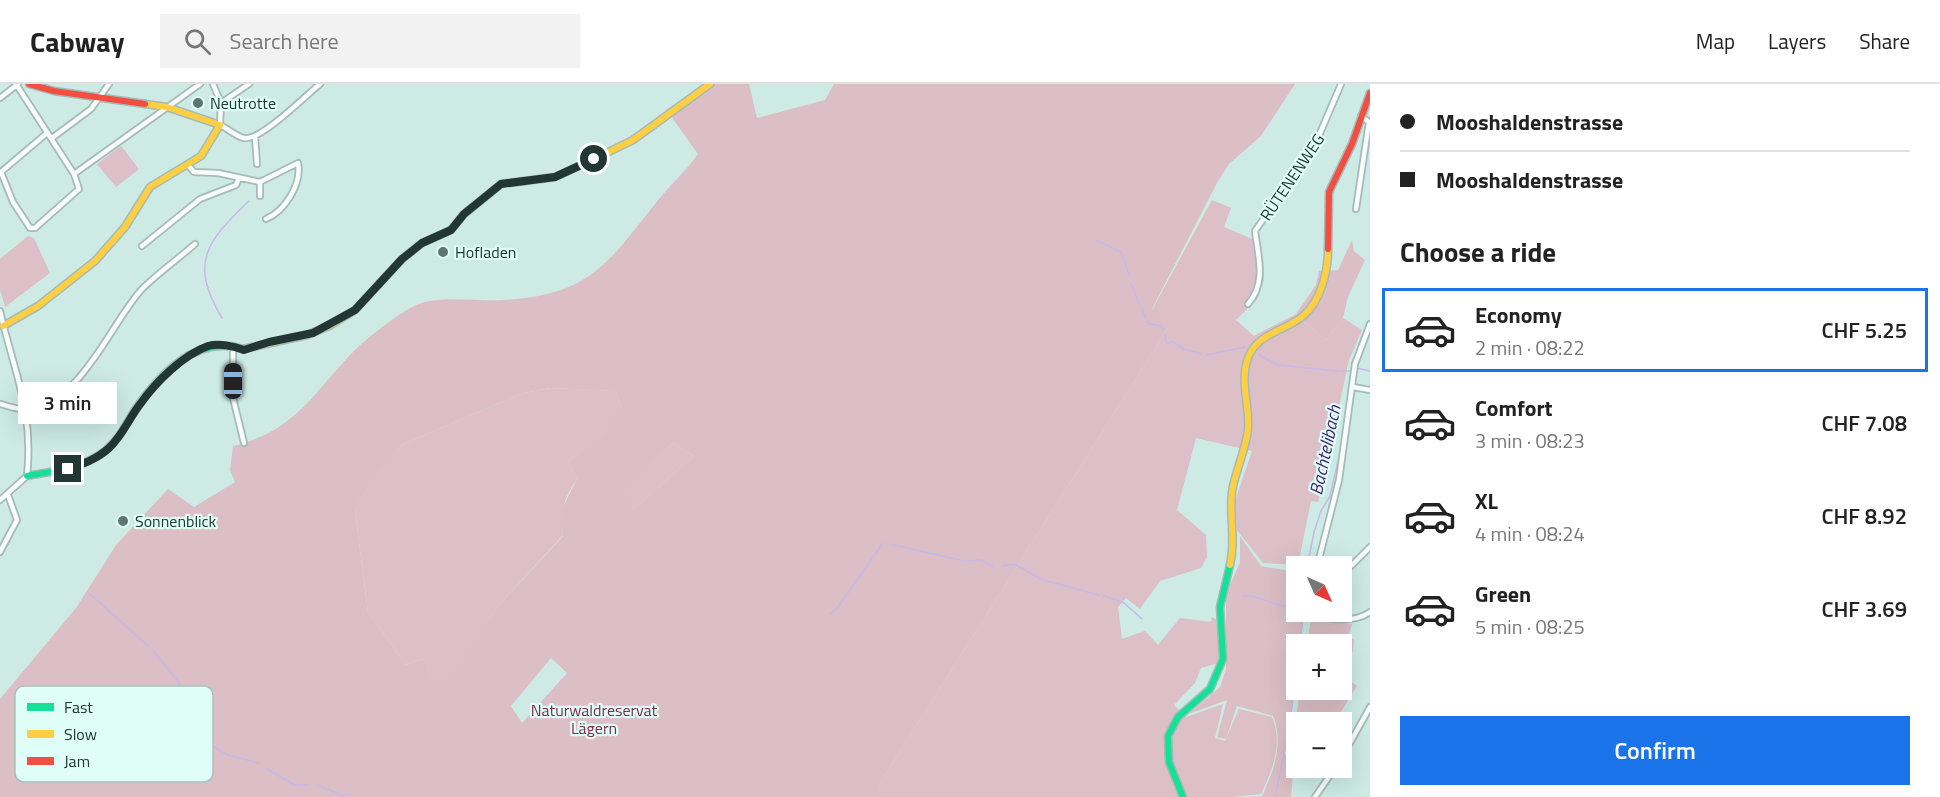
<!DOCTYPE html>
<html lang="en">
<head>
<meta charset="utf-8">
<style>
	:root { --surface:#fff; --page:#f2f2f2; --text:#222; --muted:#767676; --line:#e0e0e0; --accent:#1a73e8 }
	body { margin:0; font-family:"Titillium Web",sans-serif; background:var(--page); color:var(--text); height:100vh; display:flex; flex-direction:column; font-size:22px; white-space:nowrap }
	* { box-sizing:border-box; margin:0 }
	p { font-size:20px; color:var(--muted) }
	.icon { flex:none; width:33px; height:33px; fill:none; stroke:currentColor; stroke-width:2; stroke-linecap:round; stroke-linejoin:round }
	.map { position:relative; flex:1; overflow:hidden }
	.details { display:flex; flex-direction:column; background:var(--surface); width:570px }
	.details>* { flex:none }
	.banner { display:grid; align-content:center; height:132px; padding:0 30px; background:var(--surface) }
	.needle { width:39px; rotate:135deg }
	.buttons { position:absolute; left:1286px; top:472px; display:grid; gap:12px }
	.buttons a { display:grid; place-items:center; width:66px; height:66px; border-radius:0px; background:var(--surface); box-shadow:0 6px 24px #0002; font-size:30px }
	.end { position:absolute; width:27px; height:27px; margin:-14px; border:8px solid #223734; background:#fff; box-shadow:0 0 0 3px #fff }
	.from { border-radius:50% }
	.bubble { position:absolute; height:42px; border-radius:0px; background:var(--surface); box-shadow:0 6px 24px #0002; font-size:20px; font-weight:600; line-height:42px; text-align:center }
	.car { position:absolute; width:18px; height:36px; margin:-18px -9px; border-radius:8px; box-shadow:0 0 4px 2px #0007; background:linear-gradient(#222 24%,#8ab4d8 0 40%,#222 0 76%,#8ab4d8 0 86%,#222 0) }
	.banner b { display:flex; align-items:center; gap:21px; height:57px; font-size:22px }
	.banner b+b { border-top:2px solid var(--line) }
	.banner i { width:15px; height:15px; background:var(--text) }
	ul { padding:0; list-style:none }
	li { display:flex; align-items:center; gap:18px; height:84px; margin:0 12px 9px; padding:0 18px; border:3px solid transparent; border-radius:0px }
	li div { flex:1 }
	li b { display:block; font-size:22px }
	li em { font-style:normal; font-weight:600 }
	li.active { border-color:var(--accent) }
	li>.icon { width:54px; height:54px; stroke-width:1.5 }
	h2 { padding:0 30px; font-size:27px; line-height:72px }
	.cta { display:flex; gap:12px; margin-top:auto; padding:12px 30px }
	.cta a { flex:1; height:69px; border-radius:0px; background:var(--accent); color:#fff; font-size:24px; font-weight:600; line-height:69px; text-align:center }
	header { display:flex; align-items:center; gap:36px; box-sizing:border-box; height:84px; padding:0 30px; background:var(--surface); border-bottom:2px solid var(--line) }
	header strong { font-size:28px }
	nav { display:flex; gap:33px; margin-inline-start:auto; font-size:21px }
	.search { width:420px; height:54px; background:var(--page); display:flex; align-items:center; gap:15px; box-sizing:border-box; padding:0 21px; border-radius:0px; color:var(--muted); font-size:22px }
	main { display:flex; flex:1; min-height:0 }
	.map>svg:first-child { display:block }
	.green { fill:#dcbfc7 }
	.forest { fill:#dcbfc6; fill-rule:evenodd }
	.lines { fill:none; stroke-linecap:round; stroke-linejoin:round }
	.stream { stroke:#c6bae7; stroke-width:1.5 }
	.street-casing { stroke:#a5bbb8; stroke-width:8 }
	.fast-casing { stroke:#a5bbb8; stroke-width:9 }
	.slow-casing { stroke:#a5bbb8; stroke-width:9 }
	.jam-casing { stroke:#a5bbb8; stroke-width:9 }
	.street { stroke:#f8fcfb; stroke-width:4.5 }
	.fast { stroke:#16e098; stroke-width:6 }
	.slow { stroke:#ffcf43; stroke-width:6 }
	.jam { stroke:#f24e42; stroke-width:6 }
	.route { stroke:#223734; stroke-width:8 }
	.poi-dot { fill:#5e7672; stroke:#dffef8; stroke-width:2 }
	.labels { text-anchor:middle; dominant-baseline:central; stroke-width:4.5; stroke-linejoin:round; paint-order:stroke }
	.poi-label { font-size:16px; fill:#223734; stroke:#dffef8; text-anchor:start }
	.street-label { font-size:16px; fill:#223734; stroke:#dffef8 }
	.park-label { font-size:16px; fill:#842947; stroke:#dffef8 }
	.water-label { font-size:18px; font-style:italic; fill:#451e6a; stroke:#dffef8 }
	.key { fill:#dffef8; stroke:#a6c2bd; stroke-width:1.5 }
	.key-label { font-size:16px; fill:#223734 }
</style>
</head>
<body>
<header>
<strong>Cabway</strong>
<div class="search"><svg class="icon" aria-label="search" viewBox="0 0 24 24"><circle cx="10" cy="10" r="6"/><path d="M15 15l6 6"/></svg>Search here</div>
<nav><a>Map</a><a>Layers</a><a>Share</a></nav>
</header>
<main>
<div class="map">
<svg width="1370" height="713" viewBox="0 0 1370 713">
	<rect width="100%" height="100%" fill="#cdeae5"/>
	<path class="green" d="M121,62L139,85L116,103L97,80Z
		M1212,116L1231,124L1224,143L1259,158L1264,196L1257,215L1236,236L1254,252L1296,230L1326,256L1343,234L1362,246L1349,276L1318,418L1311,417L1298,481L1263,479L1237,446L1235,417L1252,367L1196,354L1177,426L1206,451L1207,473L1201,484L1160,497L1140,525L1126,514L1118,523L1122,555L1145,547L1158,561L1180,534L1211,538L1212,533L1216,535L1220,561L1218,579L1201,584L1195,599L1174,621L1186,633L1223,620L1215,654L1225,657L1239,625L1272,633C1283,660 1273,685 1261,710L1233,713H878V702L1168,244L1152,226Z
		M28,152L34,154L50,189L5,223L0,206V175Z
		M551,304L615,307L622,323L613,344L568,377L577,395C563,416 561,426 563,451L499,521L441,608L423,575L406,581L368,528L355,427L376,387L403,360L523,309Z
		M673,359L694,372L634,425L621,408Z
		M1311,534L1352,540L1348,554L1354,555L1353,567L1341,588V561H1307Z
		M1341,590L1357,602L1334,639H1296V656L1293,654L1300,606H1341Z"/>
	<path class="forest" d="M710,0H749L757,34L825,16L834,0H1295L1261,52L1229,80L1218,97L1152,225L1168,244L878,702V713H0V615L76,524L116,461L168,405L194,423L235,398L230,386L233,362C292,348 311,313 349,272C364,256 395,232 414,222C437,210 479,218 504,216C592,211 609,177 659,115C672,99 687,86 698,70L670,31ZM551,304L615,307L622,323L611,334L612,344L568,377L577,395L561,427L563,452L499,521L441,607L423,575L406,581L368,528L355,427L376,388L403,360L523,309ZM673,359L694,372L634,425L622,408ZM551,574L567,589L522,639L511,622Z
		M1352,156L1354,167L1365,176L1348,213L1343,234L1326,256L1296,230L1316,201L1319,187L1338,186Z
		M1240,452L1261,482L1296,488V528H1305L1300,561H1296V591L1285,670H1296V684H1306V693L1293,691L1291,713H1248L1262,712C1274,686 1284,660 1273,632L1237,622L1226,655L1217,653L1227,616L1189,630L1220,603L1226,585V510L1240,478Z"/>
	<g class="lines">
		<path class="stream" d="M1096,156L1121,168L1129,191
			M1131,199L1139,220
			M1142,225L1146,235
			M222,234C189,179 206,158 249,117
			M1147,237L1149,240L1161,242L1163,246
			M1165,251L1167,260L1173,258L1184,265L1201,270
			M1207,271L1245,263
			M1259,271L1277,281L1338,287
			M1357,284L1370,287
			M1341,287H1351L1346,332
			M890,460L964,477L980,476L993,482
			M1002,482L1014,480L1043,496L1099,511
			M1307,483L1314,448L1321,427L1330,412L1341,364
			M89,509L148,562
			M1104,512L1124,519L1142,535
			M1242,512C1261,510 1274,524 1292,523L1296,527
			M830,530L838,523L883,459
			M1300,561L1303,528
			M154,568L178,597L184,614
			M183,630L204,657L228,671L259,679
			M265,684L295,701H308
			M317,701L342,711L350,710
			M1275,713L1290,642L1296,585"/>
		<g class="street-casing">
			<path id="street" d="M16,0L74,90L79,105L35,144H30L13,118L1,88L47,49
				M213,0L221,19L220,41C227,44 237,53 244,54C261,57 306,11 320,0
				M0,14L18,0
				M221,19L249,0
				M255,53L257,80
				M52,54L91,25L109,0
				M188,81L194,88L218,89L260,98L298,79C302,100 285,127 266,135
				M74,90L200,0
				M260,98V112
				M1356,125L1369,38L1361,32
				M142,162L200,115L236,101L239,94
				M1248,220C1267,199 1258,172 1255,147L1315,61L1341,0
				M0,227C14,288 34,327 27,392L0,416
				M233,262V314L244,359
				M1353,303L1370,306
				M0,320C9,322 18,326 27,325C82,319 110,240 142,205C158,189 178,175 195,160
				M0,468L17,436L8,411
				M1317,483L1339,396L1355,280L1370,240
				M1341,505L1349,484L1370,463
				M1314,528C1328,538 1356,538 1370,528
				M1341,675L1370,623
				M1315,713L1335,684"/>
		</g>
		<g class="fast-casing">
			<path id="fast" d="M27,392C54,387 83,384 105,367C119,356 126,340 135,326C159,291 197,250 243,265
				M1183,713L1169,678L1168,652L1178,633L1210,605L1223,575L1220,523L1230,481"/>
		</g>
		<g class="slow-casing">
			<path id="slow" d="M3,242L38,222L95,177L125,143L150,103L201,72L220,41L167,23L145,20
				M243,265L307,251L331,241L355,226L402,175L422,159L451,146L464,130L501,100L555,93L594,75L633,56L710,0
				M1230,481C1236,456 1229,432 1232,408C1235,387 1246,366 1248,345C1250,322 1240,300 1247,277C1255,249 1284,248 1303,232C1321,217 1328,188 1328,165"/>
		</g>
		<g class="jam-casing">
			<path id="jam" d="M29,0L54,7L145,20
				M1328,165L1329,108L1352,60L1370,9"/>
		</g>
		<use href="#street" class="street"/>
		<use href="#fast" class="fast"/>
		<use href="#slow" class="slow"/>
		<use href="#jam" class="jam"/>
	</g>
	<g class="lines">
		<path class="route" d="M68,385C83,380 97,375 109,364C123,351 129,334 141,319C156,298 183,271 208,262C219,259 234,262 244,266L269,258L313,249L355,226L402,175L422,159L451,146L464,130L501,100L555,93L594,75"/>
	</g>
	<g class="poi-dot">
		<circle cx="198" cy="19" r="6"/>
		<circle cx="443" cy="168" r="6"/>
		<circle cx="123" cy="437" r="6"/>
	</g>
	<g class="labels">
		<g class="poi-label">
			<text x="210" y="19">Neutrotte</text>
			<text x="455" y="168">Hofladen</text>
			<text x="135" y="437">Sonnenblick</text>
		</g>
		<g class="street-label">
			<text transform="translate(1292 93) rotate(-56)">RÜTENENWEG</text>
		</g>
		<g class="park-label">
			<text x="594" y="626">Naturwaldreservat<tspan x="594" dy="18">Lägern</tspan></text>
		</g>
		<g class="water-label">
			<text transform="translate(1325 366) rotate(-78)">Bachtelibach</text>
		</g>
	</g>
	<rect x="15" y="602" width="198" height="96" rx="9" class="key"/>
	<rect x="27" y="619" width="27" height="8" fill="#16e098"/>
	<rect x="27" y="646" width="27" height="8" fill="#ffcf43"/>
	<rect x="27" y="673" width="27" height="8" fill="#f24e42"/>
	<g class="key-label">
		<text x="64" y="629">Fast</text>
		<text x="64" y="656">Slow</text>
		<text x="64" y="683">Jam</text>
	</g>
</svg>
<div class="buttons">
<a><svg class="needle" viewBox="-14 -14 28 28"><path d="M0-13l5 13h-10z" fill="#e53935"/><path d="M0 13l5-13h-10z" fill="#767676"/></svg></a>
<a>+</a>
<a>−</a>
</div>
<i class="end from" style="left:594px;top:75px"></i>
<i class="end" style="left:68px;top:385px"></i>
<div class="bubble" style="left:18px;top:298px;width:99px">3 min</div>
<i class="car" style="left:233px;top:297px;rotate:0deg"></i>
</div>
<section class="details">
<div class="banner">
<b><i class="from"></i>Mooshaldenstrasse</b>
<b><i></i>Mooshaldenstrasse</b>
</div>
<h2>Choose a ride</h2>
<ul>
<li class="active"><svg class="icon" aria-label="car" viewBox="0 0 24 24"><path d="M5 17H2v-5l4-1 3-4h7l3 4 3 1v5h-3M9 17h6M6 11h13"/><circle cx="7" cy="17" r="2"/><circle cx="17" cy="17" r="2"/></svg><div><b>Economy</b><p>2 min · 08:22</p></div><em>CHF 5.25</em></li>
<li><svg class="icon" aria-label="car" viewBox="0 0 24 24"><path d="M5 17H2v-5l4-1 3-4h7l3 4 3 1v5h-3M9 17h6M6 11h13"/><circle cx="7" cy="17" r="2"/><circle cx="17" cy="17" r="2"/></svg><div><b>Comfort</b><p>3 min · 08:23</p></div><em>CHF 7.08</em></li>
<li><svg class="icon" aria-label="car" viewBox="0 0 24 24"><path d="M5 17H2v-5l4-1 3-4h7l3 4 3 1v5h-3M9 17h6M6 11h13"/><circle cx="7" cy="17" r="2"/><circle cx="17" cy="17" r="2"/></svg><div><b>XL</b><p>4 min · 08:24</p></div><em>CHF 8.92</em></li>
<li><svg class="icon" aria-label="car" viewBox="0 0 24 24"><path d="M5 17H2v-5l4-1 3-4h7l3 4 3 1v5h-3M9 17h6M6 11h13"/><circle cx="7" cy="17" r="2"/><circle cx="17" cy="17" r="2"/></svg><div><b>Green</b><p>5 min · 08:25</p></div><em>CHF 3.69</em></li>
</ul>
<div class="cta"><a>Confirm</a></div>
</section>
</main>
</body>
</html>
